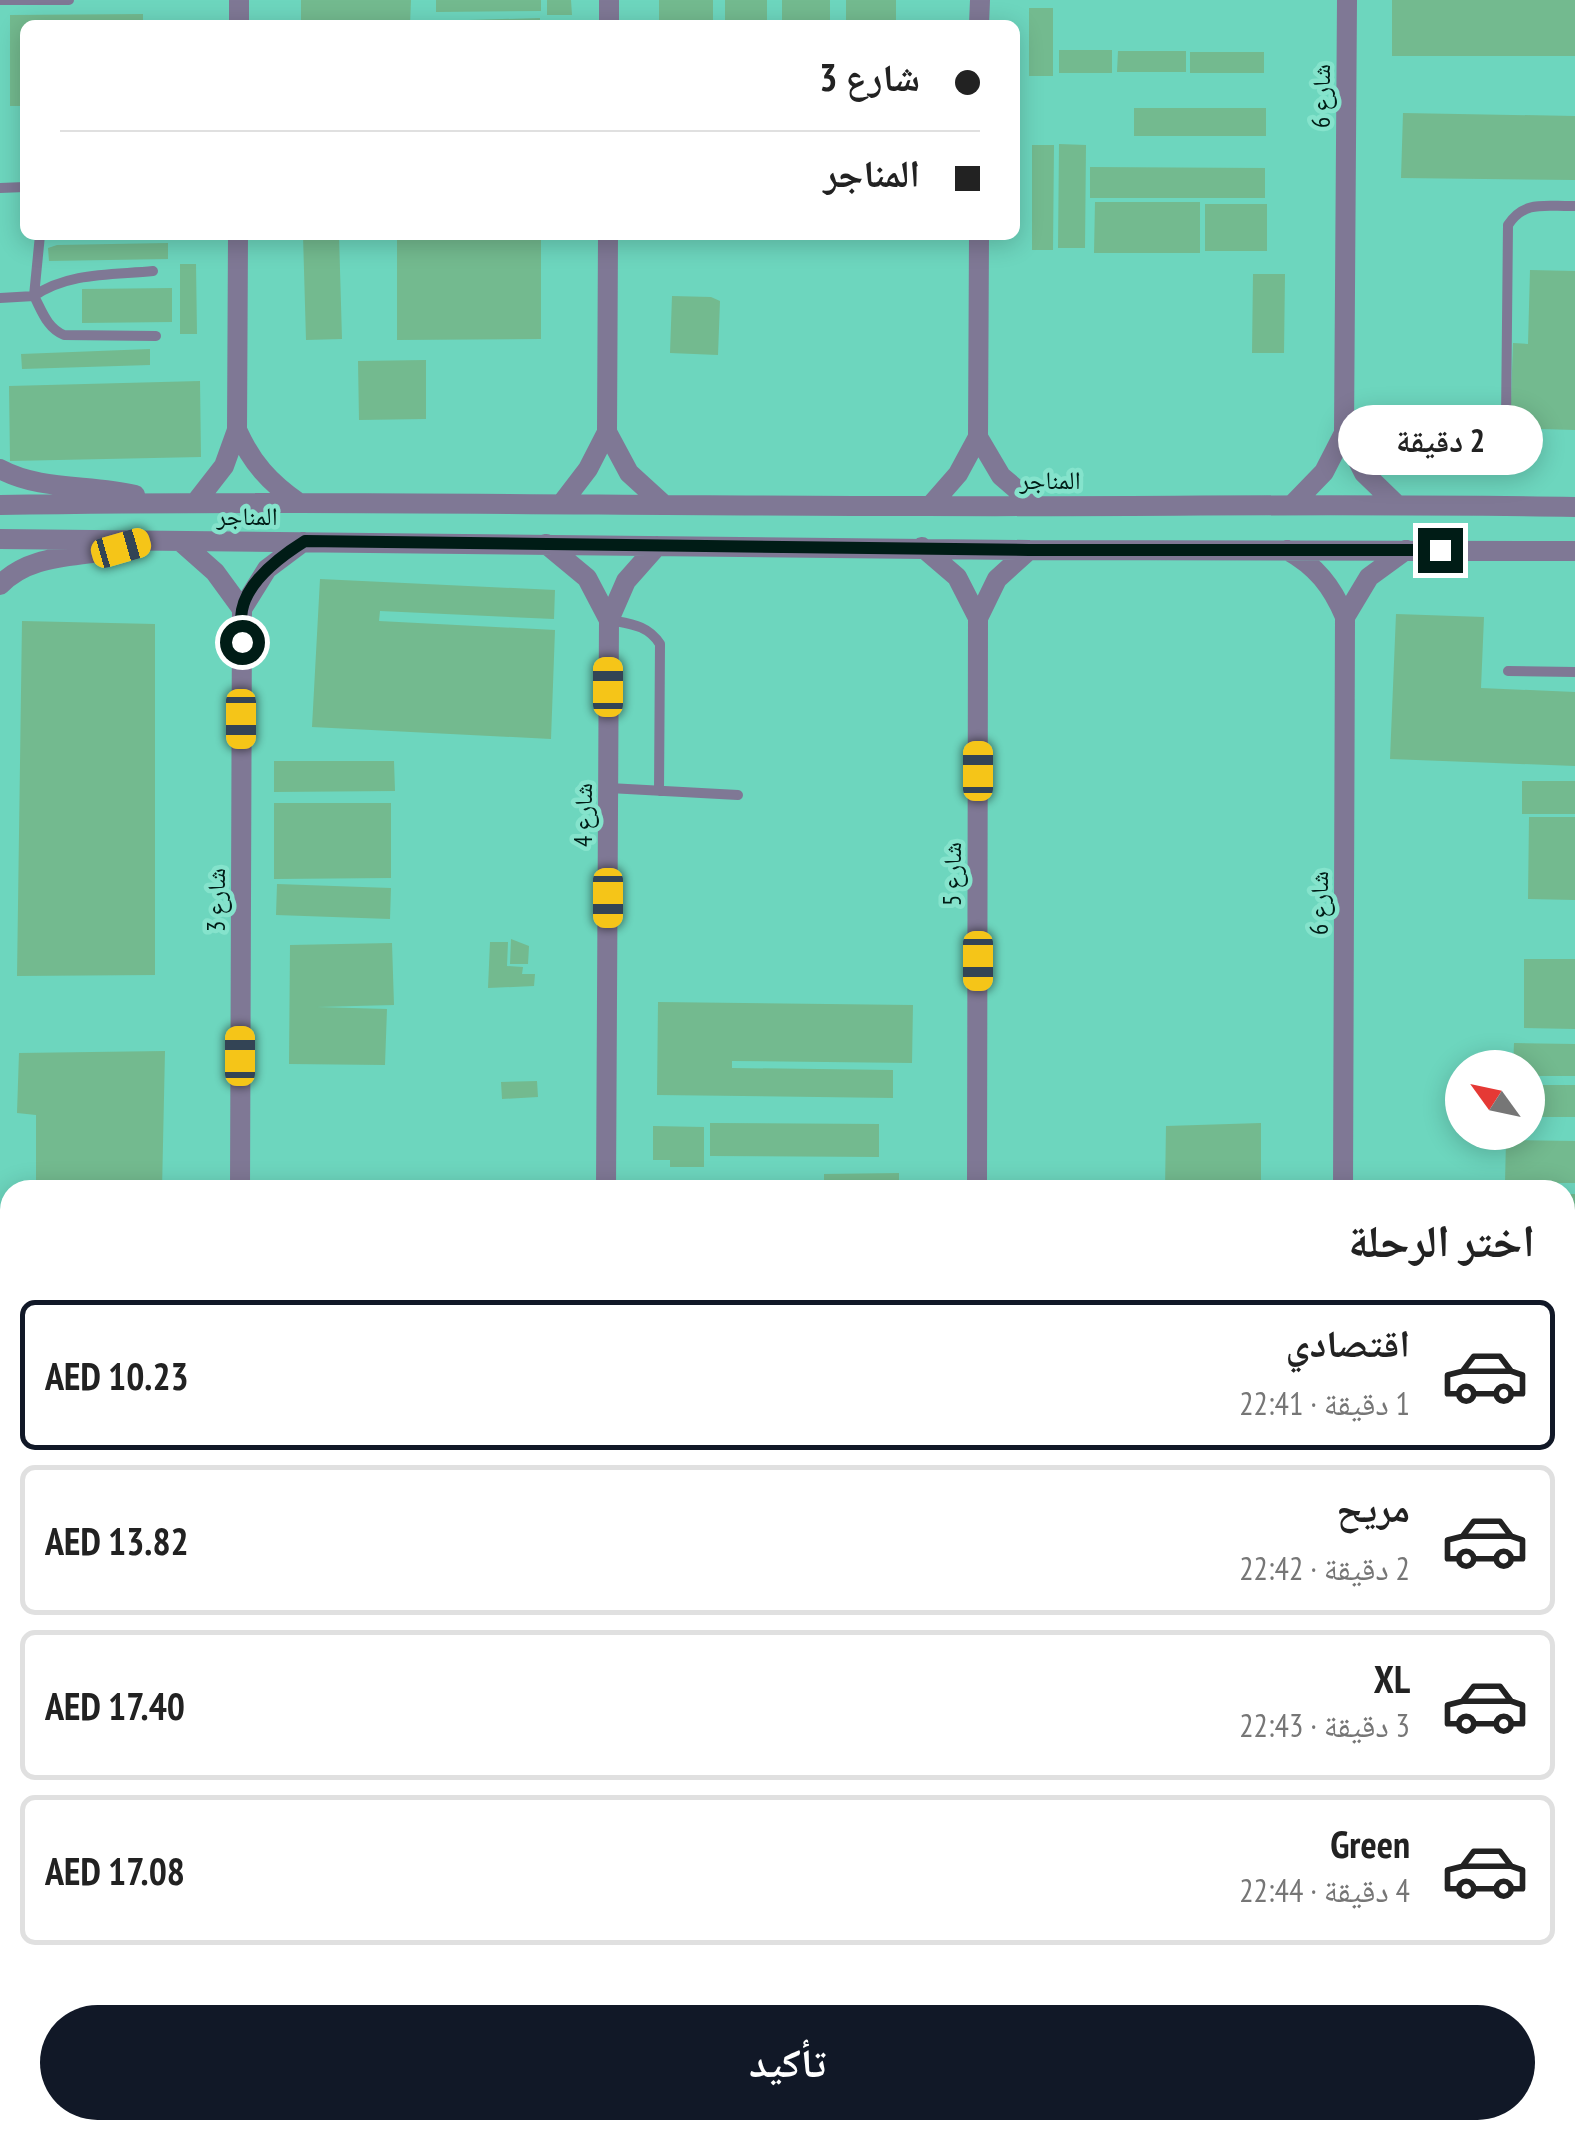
<!DOCTYPE html>
<html lang="ar">
<head>
<meta charset="utf-8">
<style>
	:root { --surface:#fff; --page:#f6f6f6; --text:#222; --muted:#767676; --line:#e0e0e0; --accent:#111827 }
	body { margin:0; font-family:"PT Sans Narrow","Noto Naskh Arabic",sans-serif; background:var(--page); color:var(--text); direction:rtl; height:100vh; display:flex; flex-direction:column; font-size:38px; white-space:nowrap }
	* { box-sizing:border-box; margin:0 }
	p { font-size:32px; color:var(--muted) }
	.icon { flex:none; width:55px; height:55px; fill:none; stroke:currentColor; stroke-width:2; stroke-linecap:round; stroke-linejoin:round }
	.map { position:relative; flex:1; overflow:hidden; direction:ltr }
	.drawer { position:absolute; left:0px; top:1180px; width:1575px; height:960px; display:flex; flex-direction:column; background:var(--surface); border-radius:30px 30px 0 0; box-shadow:0 5px 25px #0003; direction:rtl }
	.drawer>* { flex:none }
	.guide { position:absolute; left:20px; top:20px; width:1000px; height:220px; border-radius:15px; box-shadow:0 5px 25px #0003; direction:rtl; display:grid; align-content:center; height:220px; padding:0 40px; background:var(--surface) }
	.needle { width:65px; rotate:303deg }
	.controls { position:absolute; left:1445px; top:1050px; display:grid; gap:20px }
	.controls a { display:grid; place-items:center; width:100px; height:100px; border-radius:50%; background:var(--surface); box-shadow:0 5px 25px #0003; font-size:50px }
	.end { position:absolute; width:45px; height:45px; margin:-22px; border:12px solid #001c16; background:#fff; box-shadow:0 0 0 5px #fff }
	.from { border-radius:50% }
	.bubble { position:absolute; height:70px; border-radius:35px; background:var(--surface); box-shadow:0 5px 25px #0003; font-size:32px; font-weight:700; line-height:70px; text-align:center; direction:rtl }
	.car { position:absolute; width:30px; height:60px; margin:-30px -15px; border-radius:12px; box-shadow:0 0 8px 2px #0007; background:linear-gradient(#f5c518 24%,#345 0 40%,#f5c518 0 76%,#345 0 86%,#f5c518 0) }
	.guide b { display:flex; align-items:center; gap:35px; height:95px; font-size:38px }
	.guide b+b { border-top:2px solid var(--line) }
	.guide i { width:25px; height:25px; background:var(--text) }
	ul { padding:0; list-style:none }
	li { display:flex; align-items:center; gap:30px; height:150px; margin:0 20px 15px; padding:0 20px; border:5px solid var(--line); border-radius:15px }
	li div { flex:1 }
	li b { display:block; font-size:38px }
	li em { font-style:normal; font-weight:700 }
	li.current { border-color:var(--accent) }
	li>.icon { width:90px; height:90px; stroke-width:1.5 }
	h2 { padding:0 40px; font-size:45px; line-height:120px }
	.cta { display:flex; gap:20px; margin-top:auto; padding:20px 40px }
	.cta a { flex:1; height:115px; border-radius:60px; background:var(--accent); color:#fff; font-size:40px; font-weight:700; line-height:115px; text-align:center }
	.map>svg:first-child { display:block }
	.built { fill:#6dd6be; fill-rule:evenodd }
	.building { fill:#73ba8f }
	.lines { fill:none; stroke-linecap:round; stroke-linejoin:round }
	.service { stroke:#7f7895; stroke-width:10 }
	.minor { stroke:#7f7895; stroke-width:20 }
	.route { stroke:#001c16; stroke-width:12 }
	.labels { text-anchor:middle; dominant-baseline:central; stroke-width:9; stroke-linejoin:round; paint-order:stroke }
	.street-label { font-size:25px; fill:#001c16; stroke:#85e3cc }
</style>
</head>
<body>
<div class="map">
<svg width="1575" height="2140" viewBox="0 0 1575 2140">
	<rect width="100%" height="100%" fill="#85e3cc"/>
	<path class="built" d="M0,0H1575V2140H0ZM25,25H1015V235H25ZM1462,1068H1528V1132H1462ZM10,1190H1565V2130H10Z"/>
	<path class="building" d="M301,0H411L410,25H301Z
		M436,0H541V11L436,12Z
		M547,0H571L572,15H547Z
		M659,0H713V25H659Z
		M725,0H767V25H725Z
		M782,0H830V25H782Z
		M846,0H896V25H846Z
		M1392,0H1575V56H1392Z
		M1029,8H1053V76H1029Z
		M143,14V25H25V106H10V15Z
		M540,18V25H435V21Z
		M1059,50H1112V73H1059Z
		M1118,51H1186V72H1117Z
		M1190,52H1264V73H1190Z
		M1134,108H1266V136H1134Z
		M1403,113L1575,116V180L1401,178Z
		M1059,144L1086,145L1085,248H1058Z
		M1032,145H1054L1053,250H1032Z
		M1090,167L1265,168V198H1090Z
		M1095,202H1200V253H1094Z
		M1205,204H1267V251H1205Z
		M303,235H339L342,339L306,340Z
		M397,235H541V339L397,340Z
		M168,243V259L49,261L48,248L57,245Z
		M180,264H196L197,334H180Z
		M1530,270L1575,271V430L1510,428L1513,343L1528,344Z
		M1253,274H1285L1284,353H1252Z
		M172,288V322L82,323V289Z
		M672,296L711,297L720,301L718,355L670,353Z
		M150,349V365L22,369L21,354Z
		M426,360V419L359,420L358,361Z
		M200,381L201,457L10,461L9,386Z
		M320,579L555,590L554,619L380,611L379,621L555,630L551,739L312,727Z
		M1396,614L1484,617L1481,688L1575,692V766L1390,759Z
		M22,621L155,624V975L17,976Z
		M274,761H394L395,791L274,792Z
		M1522,781H1575V814H1522Z
		M274,803H391V878L274,879Z
		M1529,817H1575V900L1528,899Z
		M277,884L391,888L390,919L276,915Z
		M511,939L529,946L528,964H510Z
		M490,942H508L507,966L523,967L522,974H535L534,986L488,988Z
		M392,943L394,1005L317,1007L387,1009L385,1065L289,1064L290,945Z
		M1524,959H1575V1029L1524,1028Z
		M658,1002L913,1005L912,1063L732,1061V1068L893,1070V1098L657,1095Z
		M1514,1043L1575,1044V1076H1528V1068H1513Z
		M165,1051L162,1190H36V1115L17,1113L19,1053Z
		M537,1081L538,1097L502,1099L501,1082Z
		M1528,1085H1575V1117H1528Z
		M710,1123L879,1124V1157L710,1156Z
		M1261,1123V1190H1165L1166,1126Z
		M653,1126L704,1127V1167H670V1160H653Z
		M1506,1140L1575,1141V1183H1505Z
		M899,1173V1190H824V1174Z
		M1565,1194H1575V1236H1565Z
		M1565,1248H1575V1290H1565Z
		M1565,1320H1575V1466H1565Z
		M1565,1495H1575V1651H1565Z
		M1223,2130H1311V2140H1222Z"/>
	<g class="lines">
		<path class="service" d="M0,0H69
			M0,188L25,187
			M40,235L34,296C68,272 113,275 153,271
			M0,298L34,296C42,311 47,328 64,335L156,336
			M1506,421L1508,225C1525,199 1547,207 1575,206
			M610,620C631,624 648,625 660,644L659,791
			M1508,671L1575,672
			M609,788L738,795
			M829,2140L838,2130
			M1572,2140L1573,2077"/>
		<path class="minor" d="M239,25V0
			M609,25V0
			M979,25L980,0
			M608,235L607,432L629,473L663,504
			M237,430C252,463 269,482 299,503
			M1344,433L1364,473L1396,504
			M978,437L1001,476L1035,505
			M0,469C41,491 90,484 135,495
			M196,502L224,466L237,430L238,235
			M562,503L588,469L607,432
			M1293,504L1324,472L1344,433L1347,0
			M0,505C309,500 617,506 926,506C1142,507 1359,503 1575,507
			M930,506L958,474L978,437L979,235
			M0,539L1029,550L1575,551
			M180,541L215,572L242,609
			M546,544L587,578L609,620
			M922,547L957,577L978,618
			M1287,550C1316,566 1332,586 1345,617L1343,1190
			M0,585C33,551 81,559 124,547
			M1345,617L1369,577L1406,550
			M240,1190L242,609L267,569L303,542
			M606,1190L609,620L626,581L657,546
			M977,1190L978,618L997,579L1029,550
			M0,1688L10,1692
			M1565,1704H1575
			M1565,1740H1575
			M0,1744H10
			M234,2140V2130
			M975,2140V2130"/>
	</g>
	<g class="lines">
		<path class="route" d="M242,642C242,632 240,620 242,610C248,580 281,556 305,541L1029,550H1440"/>
	</g>
	<g class="labels">
		<g class="street-label">
			<text transform="translate(1321 96) rotate(-90)">شارع 6</text>
			<text x="1050" y="480">المناجر</text>
			<text x="247" y="516">المناجر</text>
			<text transform="translate(583 815) rotate(-90)">شارع 4</text>
			<text transform="translate(952 874) rotate(-90)">شارع 5</text>
			<text transform="translate(216 900) rotate(-90)">شارع 3</text>
			<text transform="translate(1319 903) rotate(-90)">شارع 6</text>
		</g>
	</g>
</svg>
<div class="controls">
<a><svg class="needle" viewBox="-14 -14 28 28"><path d="M0-13l5 13h-10z" fill="#e53935"/><path d="M0 13l5-13h-10z" fill="#767676"/></svg></a>
</div>
<i class="end from" style="left:242px;top:642px"></i>
<i class="end" style="left:1440px;top:550px"></i>
<div class="bubble" style="left:1338px;top:405px;width:205px">2 دقيقة</div>
<i class="car" style="left:121px;top:548px;rotate:74deg"></i>
<i class="car" style="left:608px;top:687px;rotate:0deg"></i>
<i class="car" style="left:241px;top:719px;rotate:180deg"></i>
<i class="car" style="left:978px;top:771px;rotate:0deg"></i>
<i class="car" style="left:608px;top:898px;rotate:180deg"></i>
<i class="car" style="left:978px;top:961px;rotate:180deg"></i>
<i class="car" style="left:240px;top:1056px;rotate:0deg"></i>
<div class="guide">
<b><i class="from"></i>شارع 3</b>
<b><i></i>المناجر</b>
</div>
<section class="drawer">
<h2>اختر الرحلة</h2>
<ul>
<li class="current"><svg class="icon" aria-label="car" viewBox="0 0 24 24"><path d="M5 17H2v-5l4-1 3-4h7l3 4 3 1v5h-3M9 17h6M6 11h13"/><circle cx="7" cy="17" r="2"/><circle cx="17" cy="17" r="2"/></svg><div><b>اقتصادي</b><p>1 دقيقة · 22:41</p></div><em>AED 10.23</em></li>
<li><svg class="icon" aria-label="car" viewBox="0 0 24 24"><path d="M5 17H2v-5l4-1 3-4h7l3 4 3 1v5h-3M9 17h6M6 11h13"/><circle cx="7" cy="17" r="2"/><circle cx="17" cy="17" r="2"/></svg><div><b>مريح</b><p>2 دقيقة · 22:42</p></div><em>AED 13.82</em></li>
<li><svg class="icon" aria-label="car" viewBox="0 0 24 24"><path d="M5 17H2v-5l4-1 3-4h7l3 4 3 1v5h-3M9 17h6M6 11h13"/><circle cx="7" cy="17" r="2"/><circle cx="17" cy="17" r="2"/></svg><div><b>XL</b><p>3 دقيقة · 22:43</p></div><em>AED 17.40</em></li>
<li><svg class="icon" aria-label="car" viewBox="0 0 24 24"><path d="M5 17H2v-5l4-1 3-4h7l3 4 3 1v5h-3M9 17h6M6 11h13"/><circle cx="7" cy="17" r="2"/><circle cx="17" cy="17" r="2"/></svg><div><b>Green</b><p>4 دقيقة · 22:44</p></div><em>AED 17.08</em></li>
</ul>
<div class="cta"><a>تأكيد</a></div>
</section>
</div>
</body>
</html>
